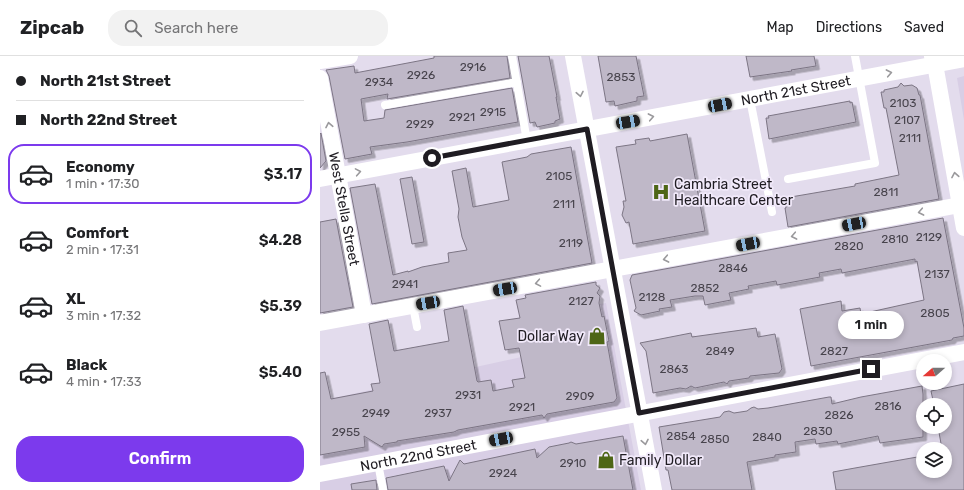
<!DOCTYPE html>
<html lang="en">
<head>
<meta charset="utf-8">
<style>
	:root { --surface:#fff; --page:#f2f2f2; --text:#202124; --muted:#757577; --line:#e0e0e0; --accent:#7c3aed }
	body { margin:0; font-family:Rubik,sans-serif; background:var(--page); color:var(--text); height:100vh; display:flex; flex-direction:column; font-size:15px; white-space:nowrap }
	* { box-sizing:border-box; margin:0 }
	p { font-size:13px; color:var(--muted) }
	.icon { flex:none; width:22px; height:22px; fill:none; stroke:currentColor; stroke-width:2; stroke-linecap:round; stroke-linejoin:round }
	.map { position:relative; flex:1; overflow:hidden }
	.sheet { display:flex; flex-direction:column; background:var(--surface); width:320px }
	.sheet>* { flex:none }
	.banner { display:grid; align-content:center; height:88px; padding:0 16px; background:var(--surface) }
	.needle { width:26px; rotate:250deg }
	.buttons { position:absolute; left:596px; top:298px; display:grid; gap:8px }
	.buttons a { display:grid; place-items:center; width:36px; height:36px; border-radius:50%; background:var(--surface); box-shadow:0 2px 6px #0003; font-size:20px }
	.end { position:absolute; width:18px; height:18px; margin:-9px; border:5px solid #1f1c22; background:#fff; box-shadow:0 0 0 2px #fff }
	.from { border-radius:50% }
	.bubble { position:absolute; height:28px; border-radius:14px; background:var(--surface); box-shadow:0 2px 6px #0003; font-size:13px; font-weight:600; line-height:28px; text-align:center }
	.car { position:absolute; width:12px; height:24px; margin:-12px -6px; border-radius:5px; box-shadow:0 0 3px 1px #0007; background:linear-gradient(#222 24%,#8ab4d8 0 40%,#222 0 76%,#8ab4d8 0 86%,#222 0) }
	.banner b { display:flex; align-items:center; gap:14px; height:38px; font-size:15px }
	.banner b+b { border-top:1px solid var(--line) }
	.banner i { width:10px; height:10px; background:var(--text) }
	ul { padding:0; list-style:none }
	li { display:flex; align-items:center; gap:12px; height:60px; margin:0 8px 6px; padding:0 8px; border:2px solid transparent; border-radius:16px }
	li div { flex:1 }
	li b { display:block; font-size:15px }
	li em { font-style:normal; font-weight:600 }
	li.on { border-color:var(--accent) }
	li>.icon { width:36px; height:36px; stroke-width:1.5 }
	.primary-button { display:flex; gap:8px; margin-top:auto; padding:8px 16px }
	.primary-button a { flex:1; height:46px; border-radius:16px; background:var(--accent); color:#fff; font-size:16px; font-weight:600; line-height:46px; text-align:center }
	header { display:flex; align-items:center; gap:24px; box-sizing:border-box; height:56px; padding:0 20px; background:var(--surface); border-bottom:1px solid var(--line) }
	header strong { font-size:19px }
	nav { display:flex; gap:22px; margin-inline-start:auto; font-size:14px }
	.search { width:280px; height:36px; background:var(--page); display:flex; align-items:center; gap:10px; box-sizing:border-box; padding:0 14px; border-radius:16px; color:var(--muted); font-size:15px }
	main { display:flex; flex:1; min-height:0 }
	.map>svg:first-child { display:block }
	.built { fill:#d8cee5 }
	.building { fill:#bfb8c8; stroke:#7c7584; filter:url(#shadow) }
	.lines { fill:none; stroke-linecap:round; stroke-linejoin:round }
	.lane { stroke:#fff; stroke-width:8 }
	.street { stroke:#fff; stroke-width:16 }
	.oneway { stroke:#9a999c }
	.route { stroke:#1f1c22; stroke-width:5 }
	.labels { text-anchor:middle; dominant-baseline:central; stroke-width:3.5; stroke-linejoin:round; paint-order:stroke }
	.number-label { font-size:12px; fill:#47434c }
	.street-label { font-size:14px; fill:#1f1c22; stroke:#f1e9fa }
	.poi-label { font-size:14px; fill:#1f1c22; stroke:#f1e9fa; text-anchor:start }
</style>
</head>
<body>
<header>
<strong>Zipcab</strong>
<div class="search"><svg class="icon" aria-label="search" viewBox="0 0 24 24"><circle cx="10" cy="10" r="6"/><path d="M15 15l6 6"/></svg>Search here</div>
<nav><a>Map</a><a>Directions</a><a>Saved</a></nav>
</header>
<main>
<section class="sheet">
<div class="banner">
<b><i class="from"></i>North 21st Street</b>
<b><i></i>North 22nd Street</b>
</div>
<ul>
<li class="on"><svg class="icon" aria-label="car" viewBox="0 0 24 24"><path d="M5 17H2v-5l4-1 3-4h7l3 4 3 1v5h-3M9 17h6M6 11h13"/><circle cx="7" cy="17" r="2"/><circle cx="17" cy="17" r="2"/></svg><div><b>Economy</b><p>1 min · 17:30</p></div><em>$3.17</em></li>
<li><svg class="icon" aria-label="car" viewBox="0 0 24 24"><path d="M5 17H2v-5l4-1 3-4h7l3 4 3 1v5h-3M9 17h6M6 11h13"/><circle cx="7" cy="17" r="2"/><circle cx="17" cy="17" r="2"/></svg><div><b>Comfort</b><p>2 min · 17:31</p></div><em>$4.28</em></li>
<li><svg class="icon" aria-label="car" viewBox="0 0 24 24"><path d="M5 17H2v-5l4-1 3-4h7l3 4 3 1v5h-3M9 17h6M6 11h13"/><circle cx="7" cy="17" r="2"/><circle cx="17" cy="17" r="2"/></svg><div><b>XL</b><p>3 min · 17:32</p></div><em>$5.39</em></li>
<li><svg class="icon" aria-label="car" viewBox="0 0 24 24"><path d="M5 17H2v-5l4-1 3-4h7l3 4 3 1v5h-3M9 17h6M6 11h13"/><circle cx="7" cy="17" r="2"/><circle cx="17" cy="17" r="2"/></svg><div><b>Black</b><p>4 min · 17:33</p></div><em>$5.40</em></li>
</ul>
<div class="primary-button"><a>Confirm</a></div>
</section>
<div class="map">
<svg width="644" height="434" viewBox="0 0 644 434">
	<defs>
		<filter id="shadow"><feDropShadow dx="3.5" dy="3.5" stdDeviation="0" flood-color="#0004"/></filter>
	</defs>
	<rect width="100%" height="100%" fill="#e3dced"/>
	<path class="built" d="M644,20V64L637,22Z
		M286,247L321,434H100L97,415L53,424L55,434H0V354L16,350L14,342L238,293L231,256Z"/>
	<path class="building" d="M114,0H187L190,22L67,43L68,38L41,43L44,65L64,62L65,54L192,32L198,66L87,86L50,91L52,98L25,103L9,20L6,14L34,10L35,17L114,2Z
		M198,0H229L237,41H236L240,63L235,65V67L217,71L215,66L210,67Z
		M278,0H316L324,40L317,41V45L295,50L294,45L286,46Z
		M426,0H494L496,10L471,14L472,15L430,21Z
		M581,27L584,30L592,29L597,32L599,39H600L619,143L468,171L465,152H466L465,142L535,130V128L579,119L566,52H564L561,36H564V34L578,31Z
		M530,45V47L532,46L536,66L449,83L446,62H449L448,60Z
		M1,77L6,105L0,112V78Z
		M367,78L385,175L313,188L309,166L306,167L302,159L304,151L303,145H306L296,91L316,88L315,84L329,82L330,85Z
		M251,91L272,207L52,248L30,132L55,128L73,219L88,215V216L102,211L129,206L128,197L147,194L142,181L138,161L139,153L132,115L146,112L153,151L189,144L182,106L207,101L211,98Z
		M92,121L104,186L92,188L80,123Z
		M623,162L644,272V280L633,282L632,284L491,310L480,253L521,245L522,255L540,252L541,258L604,244L597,205L595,206V203L522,217L521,213L499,217L500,221L457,229L456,225L428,230L429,233L409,237L411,244L385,249L383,240H375L350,244L352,251L339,253L340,255L321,259L314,255L316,252L310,224L312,219Z
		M16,163L33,251L0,257V166Z
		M276,226V229L280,232L277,237L280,240L279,247L282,261L284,260L289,285L287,286L297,342L294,346L227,358L224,362L222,359L138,374L134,376L77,385V386L64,388L62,391L44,380L45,391L0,399V317L5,316L11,343L53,335L51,328L60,327L49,268L68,264L74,295L129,285L124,254L143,250L157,325L158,326L171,324L173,335L183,333L194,331L192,324L205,322L199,292L185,294L179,265L200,262L196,244L206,242L205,239Z
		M436,272L438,281L455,278L462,313L459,317L430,320L429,322L409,325L407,328L404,326L375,332L371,330L366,333L360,332L333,337L326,295L320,287L371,277L372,281Z
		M644,328V434H516L513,416L535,412L603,400V415H626L625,393H622L618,371H625V349H614L611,335Z
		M602,330L603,338V381L560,387L558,380L518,388L517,385L496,388L495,383L475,386L476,396L455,399V401L427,406L432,434H352L348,414H346L339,371L400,361L404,356L409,355L414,357L427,355L431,352L434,351L438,353L448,352L509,341H511L512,348L541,341Z
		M303,380L313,434H68L66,422L124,410L129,425L140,404L144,408L215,393L217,402L229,391L249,387L251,386L256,388Z
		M56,424L57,434H32L31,428Z"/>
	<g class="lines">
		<path class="lane" d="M192,0L207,85
			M430,43L452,156
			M65,49L197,26
			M468,123L555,107L535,0
			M93,250L97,271
			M58,407L63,434"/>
		<g class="street">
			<path d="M253,0L334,434"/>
			<path d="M612,0L615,8L644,172"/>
			<path d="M0,5L30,0"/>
			<path id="s1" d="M0,22L44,259"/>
			<path id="s2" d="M0,123L644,3"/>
			<path d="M0,267L640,149"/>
			<path id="s3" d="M0,418L644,296"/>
		</g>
	</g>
	<defs><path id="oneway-chevron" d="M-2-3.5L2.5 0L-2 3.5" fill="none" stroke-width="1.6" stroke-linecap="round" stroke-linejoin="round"/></defs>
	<g class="oneway">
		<use href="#oneway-chevron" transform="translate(569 17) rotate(-11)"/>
		<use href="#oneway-chevron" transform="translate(260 38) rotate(79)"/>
		<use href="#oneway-chevron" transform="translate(331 61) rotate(-11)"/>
		<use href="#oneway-chevron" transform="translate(9 69) rotate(-101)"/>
		<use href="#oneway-chevron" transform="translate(38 116) rotate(-10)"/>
		<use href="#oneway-chevron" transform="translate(635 119) rotate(-100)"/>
		<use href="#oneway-chevron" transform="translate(601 156) rotate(169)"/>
		<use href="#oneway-chevron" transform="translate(474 180) rotate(169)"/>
		<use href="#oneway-chevron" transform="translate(346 203) rotate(169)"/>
		<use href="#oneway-chevron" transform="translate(218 227) rotate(170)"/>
		<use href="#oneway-chevron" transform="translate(325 386) rotate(79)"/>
	</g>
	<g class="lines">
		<path class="route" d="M112,102L267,73L319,357L551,313"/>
	</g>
	<defs>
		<g id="hospital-bare" transform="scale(1.38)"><path d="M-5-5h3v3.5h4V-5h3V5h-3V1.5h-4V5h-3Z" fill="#4e6616" stroke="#f1e9fa" stroke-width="2.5" paint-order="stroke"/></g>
		<g id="shop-bare" transform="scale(1.38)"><path d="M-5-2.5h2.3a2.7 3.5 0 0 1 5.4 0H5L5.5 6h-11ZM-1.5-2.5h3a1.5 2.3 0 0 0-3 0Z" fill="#4e6616" stroke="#f1e9fa" stroke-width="2.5" paint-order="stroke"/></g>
	</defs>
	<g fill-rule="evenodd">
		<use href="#hospital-bare" x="341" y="136"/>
		<use href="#shop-bare" x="277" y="280"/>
		<use href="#shop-bare" x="286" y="404"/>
	</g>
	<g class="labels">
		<g class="number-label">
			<text x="153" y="11">2916</text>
			<text x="101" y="19">2926</text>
			<text x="301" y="21">2853</text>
			<text x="59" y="26">2934</text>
			<text x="583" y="47">2103</text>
			<text x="173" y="56">2915</text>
			<text x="142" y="61">2921</text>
			<text x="587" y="64">2107</text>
			<text x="100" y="68">2929</text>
			<text x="590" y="82">2111</text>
			<text x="239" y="120">2105</text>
			<text x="566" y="136">2811</text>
			<text x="244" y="148">2111</text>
			<text x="609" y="181">2129</text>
			<text x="575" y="183">2810</text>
			<text x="251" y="187">2119</text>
			<text x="529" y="190">2820</text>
			<text x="413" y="212">2846</text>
			<text x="617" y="218">2137</text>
			<text x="85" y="228">2941</text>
			<text x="385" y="232">2852</text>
			<text x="332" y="241">2128</text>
			<text x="261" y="245">2127</text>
			<text x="615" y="257">2805</text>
			<text x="400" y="295">2849</text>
			<text x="514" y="295">2827</text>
			<text x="354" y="313">2863</text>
			<text x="148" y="339">2931</text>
			<text x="260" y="340">2909</text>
			<text x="568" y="350">2816</text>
			<text x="202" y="351">2921</text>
			<text x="56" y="357">2949</text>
			<text x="118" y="357">2937</text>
			<text x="519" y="359">2826</text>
			<text x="498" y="375">2830</text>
			<text x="26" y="376">2955</text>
			<text x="361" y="380">2854</text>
			<text x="447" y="381">2840</text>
			<text x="395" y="383">2850</text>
			<text x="253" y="407">2910</text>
			<text x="183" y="417">2924</text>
		</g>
		<g class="street-label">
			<text stroke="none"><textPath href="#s2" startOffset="484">North 21st Street</textPath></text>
			<text stroke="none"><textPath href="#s1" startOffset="133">West Stella Street</textPath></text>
			<text stroke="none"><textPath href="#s3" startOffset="100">North 22nd Street</textPath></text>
		</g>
		<g class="poi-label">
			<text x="354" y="128">Cambria Street<tspan x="354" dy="16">Healthcare Center</tspan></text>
			<text x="264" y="280" text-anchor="end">Dollar Way</text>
			<text x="299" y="404">Family Dollar</text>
		</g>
	</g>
</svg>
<div class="buttons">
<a><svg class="needle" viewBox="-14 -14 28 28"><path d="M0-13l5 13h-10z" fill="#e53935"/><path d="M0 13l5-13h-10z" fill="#757577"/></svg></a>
<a><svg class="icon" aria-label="locate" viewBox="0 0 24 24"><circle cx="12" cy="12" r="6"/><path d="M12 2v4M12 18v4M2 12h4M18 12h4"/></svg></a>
<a><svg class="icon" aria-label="layers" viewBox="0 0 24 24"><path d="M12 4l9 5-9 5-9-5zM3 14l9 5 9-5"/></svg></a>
</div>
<i class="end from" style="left:112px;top:102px"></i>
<i class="end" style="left:551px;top:313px"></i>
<div class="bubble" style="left:518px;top:255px;width:66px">1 min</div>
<i class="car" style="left:400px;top:49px;rotate:79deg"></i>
<i class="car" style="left:308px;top:66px;rotate:80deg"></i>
<i class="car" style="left:534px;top:168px;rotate:259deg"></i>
<i class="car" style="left:428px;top:188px;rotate:259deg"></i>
<i class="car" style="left:185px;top:233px;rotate:260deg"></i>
<i class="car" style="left:108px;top:247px;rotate:260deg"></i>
<i class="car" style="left:181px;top:383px;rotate:259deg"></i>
</div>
</main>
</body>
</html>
